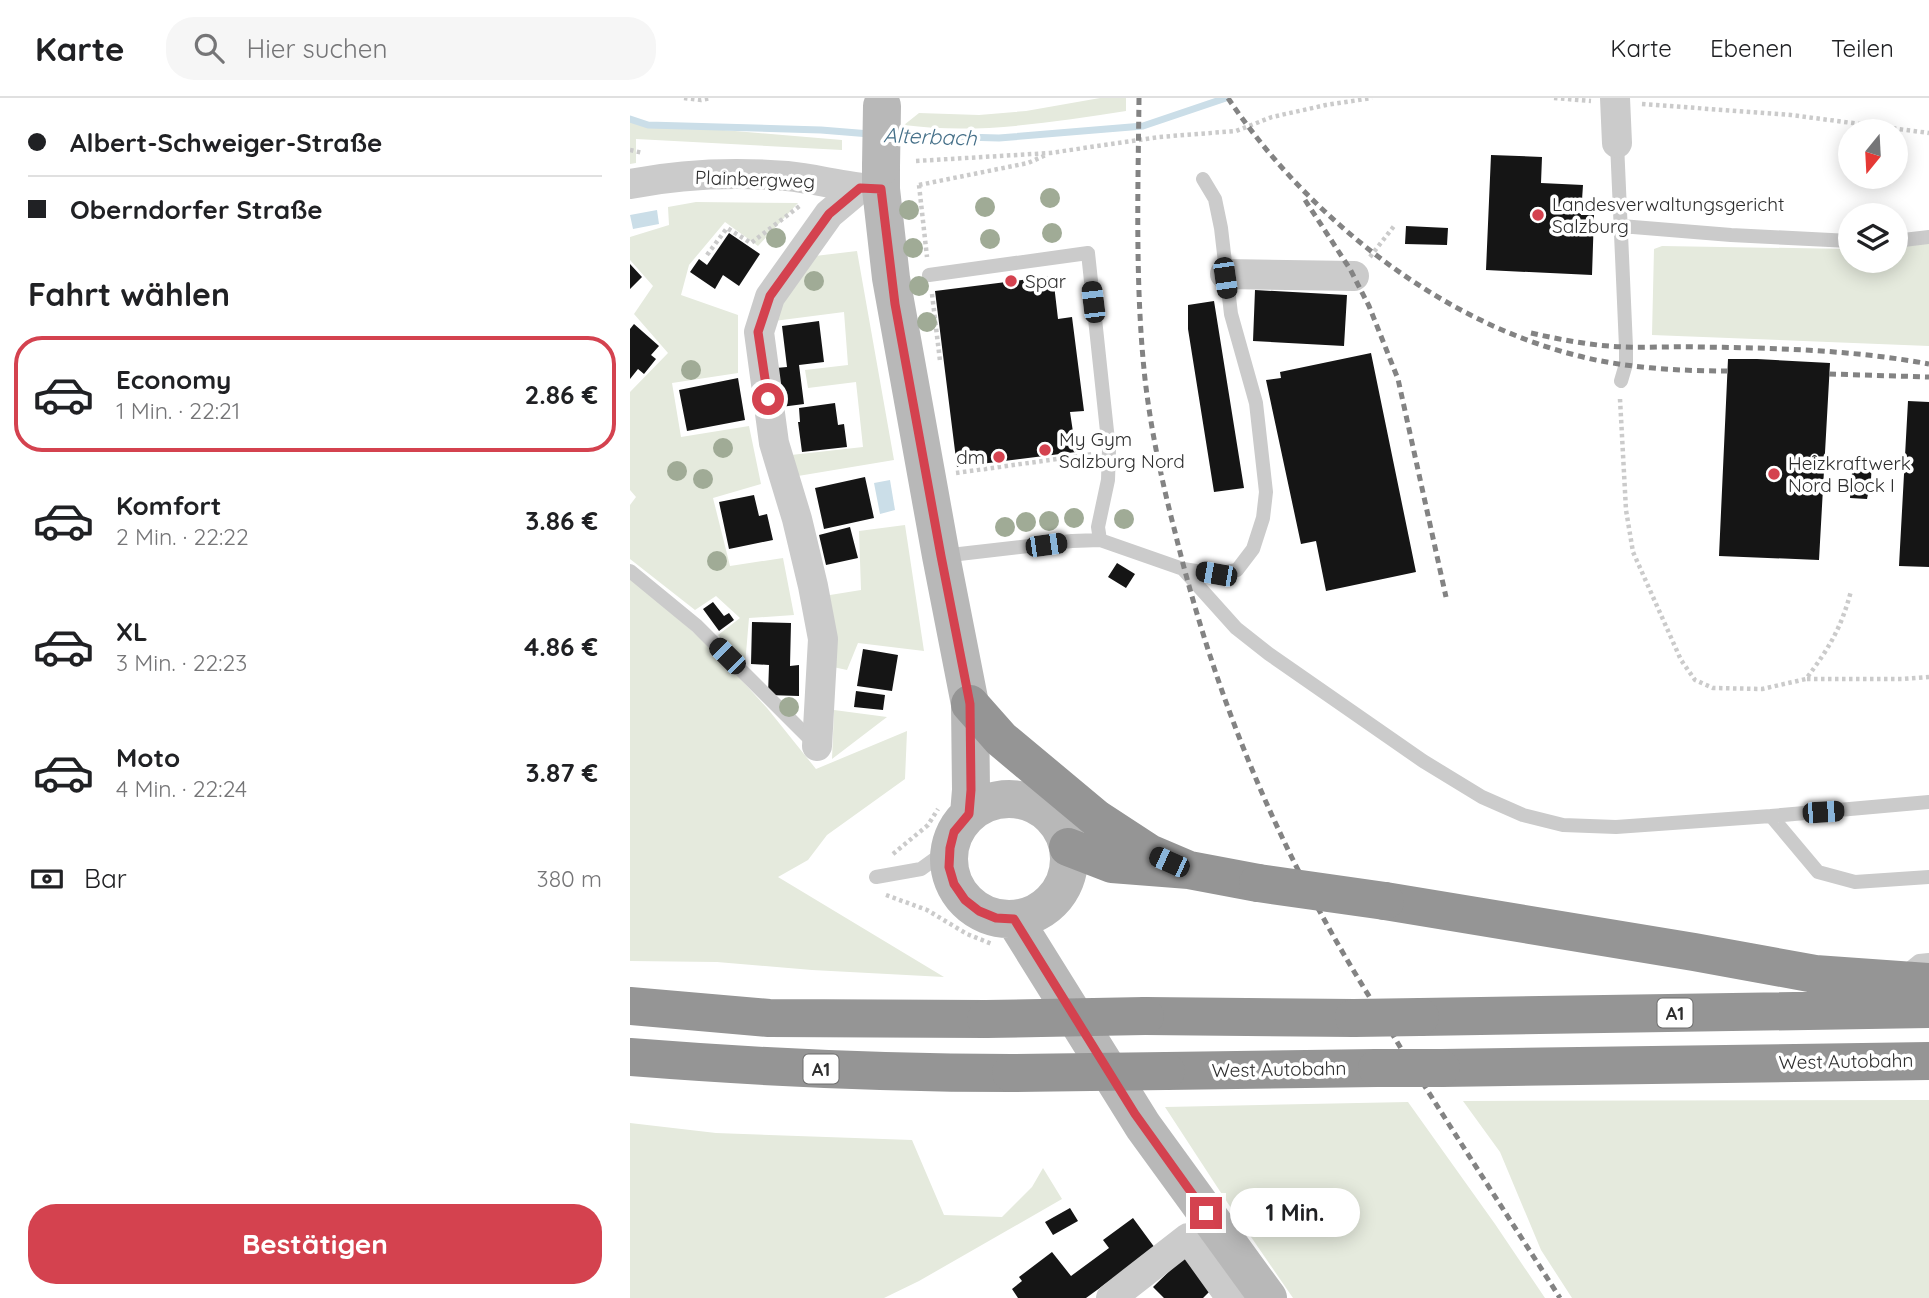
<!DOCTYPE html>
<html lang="de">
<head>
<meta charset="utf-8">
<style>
	:root { --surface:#fff; --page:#f6f6f6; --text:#202124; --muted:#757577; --line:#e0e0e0; --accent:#d4424f }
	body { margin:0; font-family:Quicksand,sans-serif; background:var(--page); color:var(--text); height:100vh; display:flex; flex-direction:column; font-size:26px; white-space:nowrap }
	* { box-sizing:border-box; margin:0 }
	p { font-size:23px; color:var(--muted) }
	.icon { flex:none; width:38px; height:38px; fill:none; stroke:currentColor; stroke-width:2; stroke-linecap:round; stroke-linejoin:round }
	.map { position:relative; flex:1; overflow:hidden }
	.panel { display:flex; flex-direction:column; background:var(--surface); width:630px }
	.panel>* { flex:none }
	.top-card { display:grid; align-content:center; height:154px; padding:0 28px; background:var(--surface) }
	.needle { width:46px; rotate:198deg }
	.buttons { position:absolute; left:1208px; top:21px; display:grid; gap:14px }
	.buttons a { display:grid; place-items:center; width:70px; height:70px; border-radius:50%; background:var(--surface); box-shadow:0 4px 18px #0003; font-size:35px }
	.end { position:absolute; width:32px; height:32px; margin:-16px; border:9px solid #d4424f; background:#fff; box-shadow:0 0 0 4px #fff }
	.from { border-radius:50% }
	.bubble { position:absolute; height:49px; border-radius:24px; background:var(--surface); box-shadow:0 4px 18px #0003; font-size:23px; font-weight:800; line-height:49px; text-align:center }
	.car { position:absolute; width:21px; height:42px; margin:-21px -10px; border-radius:9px; box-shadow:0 0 5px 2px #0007; background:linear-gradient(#222 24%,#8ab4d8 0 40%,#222 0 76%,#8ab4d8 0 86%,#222 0) }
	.top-card b { display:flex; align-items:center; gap:24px; height:66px; font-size:26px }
	.top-card b+b { border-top:2px solid var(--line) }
	.top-card i { width:18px; height:18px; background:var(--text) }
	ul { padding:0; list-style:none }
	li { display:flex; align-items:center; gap:21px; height:116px; margin:0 14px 10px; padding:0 14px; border:4px solid transparent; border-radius:28px }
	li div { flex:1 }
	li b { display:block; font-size:26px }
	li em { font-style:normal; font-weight:800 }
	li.on { border-color:var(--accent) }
	li>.icon { width:63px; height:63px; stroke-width:1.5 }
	h2 { padding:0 28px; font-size:32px; line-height:84px }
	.pay { display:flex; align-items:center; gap:18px; height:77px; padding:0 28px; font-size:26px }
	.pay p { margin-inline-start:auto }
	.primary-button { display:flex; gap:14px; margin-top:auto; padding:14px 28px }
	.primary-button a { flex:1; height:80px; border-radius:28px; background:var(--accent); color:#fff; font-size:28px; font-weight:800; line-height:80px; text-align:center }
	header { display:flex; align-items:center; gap:42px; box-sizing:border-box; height:98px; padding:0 35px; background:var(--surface); border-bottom:2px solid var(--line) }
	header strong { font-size:33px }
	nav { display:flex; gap:38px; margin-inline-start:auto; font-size:24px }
	.search { width:490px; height:63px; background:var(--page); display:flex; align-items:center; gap:18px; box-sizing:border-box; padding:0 24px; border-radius:28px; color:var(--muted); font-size:26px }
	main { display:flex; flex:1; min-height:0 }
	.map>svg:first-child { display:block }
	.green { fill:#e5eadd }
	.water { fill:#cbdee8 }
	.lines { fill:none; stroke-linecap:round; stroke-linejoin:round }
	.stream { stroke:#cbdee8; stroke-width:7 }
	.building { fill:#151515 }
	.path { stroke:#cbcbcb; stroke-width:4.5; stroke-dasharray:3.5 3.5; stroke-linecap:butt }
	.lane { stroke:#cbcbcb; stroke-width:14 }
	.street { stroke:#cbcbcb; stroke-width:30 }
	.secondary { stroke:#b8b8b8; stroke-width:38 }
	.highway { stroke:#959595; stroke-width:38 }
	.rail { stroke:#838383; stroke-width:5; stroke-dasharray:7 5; stroke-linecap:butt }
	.secondary-bridge { stroke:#b8b8b8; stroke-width:38 }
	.highway-bridge { stroke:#959595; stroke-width:38 }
	.tree { fill:#a0ab96 }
	.route { stroke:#d4424f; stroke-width:9 }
	.poi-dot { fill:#d4424f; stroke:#fff; stroke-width:2.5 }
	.labels { text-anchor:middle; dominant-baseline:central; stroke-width:7; stroke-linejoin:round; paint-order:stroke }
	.shield { fill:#fff; stroke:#6d6d6d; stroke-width:2 }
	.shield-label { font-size:18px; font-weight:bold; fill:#2e2e2e }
	.street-label { font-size:19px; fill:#2e2e2e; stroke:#fff }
	.poi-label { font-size:19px; fill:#2e2e2e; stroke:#fff; text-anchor:start }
	.water-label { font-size:21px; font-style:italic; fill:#446f88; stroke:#fff }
</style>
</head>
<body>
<header>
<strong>Karte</strong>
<div class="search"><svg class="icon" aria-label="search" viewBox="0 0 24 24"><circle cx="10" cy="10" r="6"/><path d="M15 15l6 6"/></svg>Hier suchen</div>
<nav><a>Karte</a><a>Ebenen</a><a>Teilen</a></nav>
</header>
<main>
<section class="panel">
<div class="top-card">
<b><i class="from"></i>Albert-Schweiger-Straße</b>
<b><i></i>Oberndorfer Straße</b>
</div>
<h2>Fahrt wählen</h2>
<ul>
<li class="on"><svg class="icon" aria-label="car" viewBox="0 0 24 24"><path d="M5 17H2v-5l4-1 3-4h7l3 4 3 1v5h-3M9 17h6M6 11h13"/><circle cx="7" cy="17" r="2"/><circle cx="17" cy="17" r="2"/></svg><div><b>Economy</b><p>1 Min. · 22:21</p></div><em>2.86 €</em></li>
<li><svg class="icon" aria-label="car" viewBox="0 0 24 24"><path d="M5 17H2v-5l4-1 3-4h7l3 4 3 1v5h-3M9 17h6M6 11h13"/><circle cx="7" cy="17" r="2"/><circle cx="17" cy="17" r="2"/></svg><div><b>Komfort</b><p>2 Min. · 22:22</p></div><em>3.86 €</em></li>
<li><svg class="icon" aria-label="car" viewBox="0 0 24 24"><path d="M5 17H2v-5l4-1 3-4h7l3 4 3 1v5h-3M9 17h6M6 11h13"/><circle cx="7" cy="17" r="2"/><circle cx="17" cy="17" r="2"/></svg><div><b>XL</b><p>3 Min. · 22:23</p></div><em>4.86 €</em></li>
<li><svg class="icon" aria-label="car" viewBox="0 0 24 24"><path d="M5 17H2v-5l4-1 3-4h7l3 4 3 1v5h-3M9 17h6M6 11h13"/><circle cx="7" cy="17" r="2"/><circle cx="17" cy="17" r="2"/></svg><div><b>Moto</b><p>4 Min. · 22:24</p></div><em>3.87 €</em></li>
</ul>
<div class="pay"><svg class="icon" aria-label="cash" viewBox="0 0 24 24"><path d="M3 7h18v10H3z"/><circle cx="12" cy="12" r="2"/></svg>Bar<p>380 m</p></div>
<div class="primary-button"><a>Bestätigen</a></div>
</section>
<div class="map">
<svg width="1299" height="1200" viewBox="0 0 1299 1200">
	<rect width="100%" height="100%" fill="#fff"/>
	<path class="green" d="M470,0H496V13C422,24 349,37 274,27L289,15L349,17L396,13Z
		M0,24L212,42V52L6,41V65L0,66Z
		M66,104L168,105L128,148L95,124L59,167L51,197L108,217V275L42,285L51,339L119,328L131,386L83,400L100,468L153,460L164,517L119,520L115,567L88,537L110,520L86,498L65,512L0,461V407L6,399L0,392V294L38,255L4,216L23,188L0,162V139L39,127L38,109Z
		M1299,143V248L1022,237L1024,151L1032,148L1220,151V163H1265V149Z
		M227,153L264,362L168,378L161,357L233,349L226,284L178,290L175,272L218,267L214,214L144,223L160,187L185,158Z
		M275,427L294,553L228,545L217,572L203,569L200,497L231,492L229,433Z
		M0,479L85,553L137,610L186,671L277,633L275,681L197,737L178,762L148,779L314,879L182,872L87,864L0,863Z
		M204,612L257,619L202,661Z
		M1299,1002V1200H942L911,1152L870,1054L833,1003Z
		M778,1004L865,1126L915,1200H663L597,1104L535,1009Z
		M0,1025L86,1035L282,1042L314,1117L372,1119L402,1089L413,1070L432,1101L289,1183L254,1200H0Z"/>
	<path class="water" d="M27,112L29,126L3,131L0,117Z
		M260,382L265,412L250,416L244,385Z"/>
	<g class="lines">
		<path class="stream" d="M0,21L18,27L191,32L240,36
			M262,37L369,40L513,28L596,0"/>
	</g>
	<path class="building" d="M861,57L912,59L911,85L953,87L951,117H964L962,177L856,172Z
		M776,128L818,130L817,147L775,146Z
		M99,135L130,156L109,188L93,177L85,191L60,174L69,161L77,167Z
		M0,166L12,179L0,191Z
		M423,178L428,221L442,219L454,313L440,314L446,354L327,369L305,193Z
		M625,192L717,197L714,248L623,243Z
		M584,203L614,390L584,394L558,231V207Z
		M189,223L194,264L169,267L174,306L151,309L146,270L157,269L152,228Z
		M4,226L29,248L21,257L26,261L14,276L8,271L0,281V231Z
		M741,255L786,474L696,493L686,443L671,446L636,282L651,280L650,274Z
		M1098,261H1127L1200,265L1189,462L1089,458Z
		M108,280L115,322L57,333L49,292Z
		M1278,303L1299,304V469L1269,468Z
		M205,305L208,327L214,326L217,349L172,354L168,324H170L169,310Z
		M1223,362L1242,363L1241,381L1237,401L1220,400Z
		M235,379L244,420L194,431L185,390Z
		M124,397L129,418L137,416L143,442L99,451L89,404Z
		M220,429L228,460L196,467L189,437Z
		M487,465L505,476L496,490L478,479Z
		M83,504L94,518L99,515L104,522L89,533L73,511Z
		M122,524L161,525L160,568L169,567V598L138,597L139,567L121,566Z
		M233,551L268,557L262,593L227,588Z
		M226,593L255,597L253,612L224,609Z
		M440,1110L448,1123L423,1137L415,1124Z
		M503,1120L525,1150L456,1200H388L382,1191L392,1183L389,1179L422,1154L441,1178L479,1150L473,1142Z
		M555,1158L585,1188L573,1200H534L523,1189Z"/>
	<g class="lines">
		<path class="path" d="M54,0L71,2L81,0
			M924,0L961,3
			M1012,6L1161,17L1299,35
			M0,52L13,55
			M286,63L420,55L529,39L606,33L642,19L696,7L742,0
			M289,87L297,159
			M289,87L398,65L416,57
			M77,157L97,130L121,145L171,107
			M740,159L764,128
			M302,196L310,263
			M990,301L996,412L1003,454L1051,562L1065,582L1083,590L1132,591L1176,581C1199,550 1211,531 1221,493
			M326,375L463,356
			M1177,581H1272L1299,579
			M263,756L298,727L308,711
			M256,797L297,812L337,836L362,846"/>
		<path class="lane" d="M987,45L996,249V266L991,283
			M991,128L1101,137L1220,143
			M1265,143L1299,139
			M299,177L458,155L479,352L478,382L468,429L470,442L442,443L312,458
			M470,442L553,471L586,476L607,472L623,451L633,420L636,394L626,305L601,216L591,130L585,101L573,81
			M553,471L606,530L639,556L793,663L852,699L893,717L933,727L986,729L1141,718L1188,774L1225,784L1299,779
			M0,473L67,528L186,647
			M1141,718L1299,704
			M246,779L291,771L320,750
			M1273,876L1289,863L1299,862"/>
		<path class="street" d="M985,0L987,45
			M0,86C51,76 105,74 157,78C186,81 215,89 244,91
			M595,176L724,178
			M187,648L193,541L183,488L167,421L144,345L129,234L140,199L199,116L230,90
			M481,1200L558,1140L601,1200"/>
		<path class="secondary" d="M251,68V91L261,180L311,458L340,606L341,692L339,716
			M319 761a60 60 0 1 1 120 0a60 60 0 1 1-120 0Z
			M384,821L513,1028L638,1200"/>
		<path class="highway" d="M340,606L371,641L467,721L519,755L559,772
			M438,749L482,766L559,772L628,785
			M755,803L1064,854L1185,876L1299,884
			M0,908L139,920L356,921
			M515,918L724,920
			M790,919L1299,911
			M0,959C127,969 254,975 381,975
			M811,970L1299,963
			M536,973L747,970"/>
		<path class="rail" d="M509,0C508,92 505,189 515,281C521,333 532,384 545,434C578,570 627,700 695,823C719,867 746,909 772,952C824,1035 877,1117 930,1200
			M598,0C676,117 807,222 945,257C993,270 1049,273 1098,273
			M675,102L720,171L739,208L768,281L816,499
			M901,235C932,242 964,248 995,249C1020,250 1045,248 1070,249C1147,250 1224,252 1299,266
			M1199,276L1299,279"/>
		<path class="secondary-bridge" d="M251,68L252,8"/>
		<path class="highway-bridge" d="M628,785L755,803
			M724,920L790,919
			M356,921L515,918
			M747,970H811
			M381,975L536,973"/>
	</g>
	<g class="tree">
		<circle cx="420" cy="100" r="10"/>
		<circle cx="355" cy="109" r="10"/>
		<circle cx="279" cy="112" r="10"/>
		<circle cx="422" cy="135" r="10"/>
		<circle cx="146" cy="140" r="10"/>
		<circle cx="360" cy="141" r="10"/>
		<circle cx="283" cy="150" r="10"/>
		<circle cx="184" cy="183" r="10"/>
		<circle cx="289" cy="188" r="10"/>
		<circle cx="297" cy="224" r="10"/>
		<circle cx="61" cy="272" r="10"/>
		<circle cx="93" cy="350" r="10"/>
		<circle cx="47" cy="373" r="10"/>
		<circle cx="73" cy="381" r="10"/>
		<circle cx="444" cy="420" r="10"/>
		<circle cx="494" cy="421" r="10"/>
		<circle cx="419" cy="423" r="10"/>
		<circle cx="396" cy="424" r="10"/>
		<circle cx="375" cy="429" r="10"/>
		<circle cx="87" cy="463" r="10"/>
		<circle cx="159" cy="609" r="10"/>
	</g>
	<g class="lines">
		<path class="route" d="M138,301L128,234L140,198L199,116L230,90L251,91L265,206L311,458L340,606L341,692L339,716L324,734L320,750L319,769L324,786L335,802L349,813L366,820L384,821L505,1016L576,1115"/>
	</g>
	<g class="poi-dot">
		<circle cx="908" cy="117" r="7"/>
		<circle cx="381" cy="183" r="7"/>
		<circle cx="415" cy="352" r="7"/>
		<circle cx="369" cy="359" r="7"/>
		<circle cx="1144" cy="376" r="7"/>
	</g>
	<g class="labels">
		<g class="shield">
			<rect x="1027.5" y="900.5" width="35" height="29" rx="5"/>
			<rect x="173.5" y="956.5" width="35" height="29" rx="5"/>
		</g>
		<g class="shield-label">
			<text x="1045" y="915">A1</text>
			<text x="191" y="971">A1</text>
		</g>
		<g class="street-label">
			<text transform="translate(125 81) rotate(2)">Plainbergweg</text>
			<text transform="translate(1216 963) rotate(-1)">West Autobahn</text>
			<text transform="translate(649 971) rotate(-1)">West Autobahn</text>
		</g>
		<g class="poi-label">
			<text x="922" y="106">Landesverwaltungsgericht<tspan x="922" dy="22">Salzburg</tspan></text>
			<text x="395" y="183">Spar</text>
			<text x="429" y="341">My Gym<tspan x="429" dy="22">Salzburg Nord</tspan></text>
			<text x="355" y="359" text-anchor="end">dm</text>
			<text x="1158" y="365">Heizkraftwerk<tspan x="1158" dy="22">Nord Block I</tspan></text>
		</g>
		<g class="water-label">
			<text transform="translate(300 38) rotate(2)">Alterbach</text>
		</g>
	</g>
</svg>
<div class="buttons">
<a><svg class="needle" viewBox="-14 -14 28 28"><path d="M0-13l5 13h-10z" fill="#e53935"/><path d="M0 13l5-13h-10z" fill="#757577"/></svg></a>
<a><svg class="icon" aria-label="layers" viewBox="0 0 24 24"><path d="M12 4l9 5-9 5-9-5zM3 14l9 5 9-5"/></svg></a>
</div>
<i class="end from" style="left:138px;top:301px"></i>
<i class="end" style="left:576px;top:1115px"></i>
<div class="bubble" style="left:600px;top:1090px;width:130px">1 Min.</div>
<i class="car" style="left:595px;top:180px;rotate:172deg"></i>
<i class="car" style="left:463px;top:204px;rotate:353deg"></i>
<i class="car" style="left:416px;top:447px;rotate:82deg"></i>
<i class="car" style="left:586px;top:476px;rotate:280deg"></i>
<i class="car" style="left:97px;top:558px;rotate:315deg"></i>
<i class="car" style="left:1193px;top:714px;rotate:86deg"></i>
<i class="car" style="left:539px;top:764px;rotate:294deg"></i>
</div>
</main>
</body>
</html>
